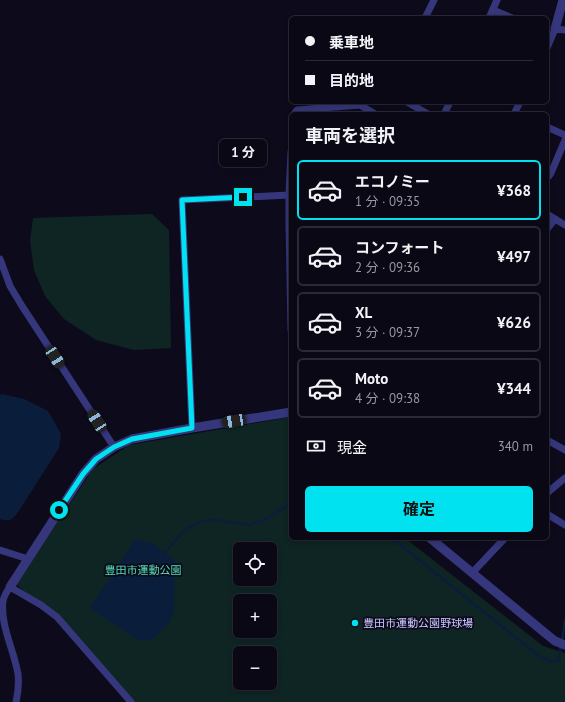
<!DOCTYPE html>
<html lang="ja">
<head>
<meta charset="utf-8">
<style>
	:root { --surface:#0a0814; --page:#181622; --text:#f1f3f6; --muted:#999aa0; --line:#2a2934; --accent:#00e2f0 }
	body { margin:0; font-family:"PT Sans","Noto Sans JP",sans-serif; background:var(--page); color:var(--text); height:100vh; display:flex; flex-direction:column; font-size:15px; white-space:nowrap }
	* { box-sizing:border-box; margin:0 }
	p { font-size:13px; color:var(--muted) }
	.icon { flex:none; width:22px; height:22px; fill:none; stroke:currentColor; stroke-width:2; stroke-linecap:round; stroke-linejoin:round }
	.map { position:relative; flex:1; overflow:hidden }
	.side { position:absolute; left:289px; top:112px; width:260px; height:428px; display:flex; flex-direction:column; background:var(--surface); border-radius:6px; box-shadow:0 2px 6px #0003,0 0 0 1px var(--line) }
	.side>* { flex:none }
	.hud { position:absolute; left:289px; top:16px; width:260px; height:88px; border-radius:6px; box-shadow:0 2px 6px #0003,0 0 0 1px var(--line); display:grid; align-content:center; height:88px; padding:0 16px; background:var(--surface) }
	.buttons { position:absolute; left:233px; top:542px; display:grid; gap:8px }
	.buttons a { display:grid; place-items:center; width:44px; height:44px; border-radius:6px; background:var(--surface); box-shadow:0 2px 6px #0003,0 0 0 1px var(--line); font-size:20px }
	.end { position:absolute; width:18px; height:18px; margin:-9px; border:5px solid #00e2f0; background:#111; box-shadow:0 0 0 2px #111 }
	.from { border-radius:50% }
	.bubble { position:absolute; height:28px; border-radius:6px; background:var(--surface); box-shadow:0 2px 6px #0003,0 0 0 1px var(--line); font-size:13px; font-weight:700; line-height:28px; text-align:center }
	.car { position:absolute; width:12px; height:24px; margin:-12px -6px; border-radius:5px; box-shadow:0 0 3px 1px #0007; background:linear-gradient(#222 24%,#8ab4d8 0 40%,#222 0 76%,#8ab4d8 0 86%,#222 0) }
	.hud b { display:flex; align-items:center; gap:14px; height:38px; font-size:15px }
	.hud b+b { border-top:1px solid var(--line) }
	.hud i { width:10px; height:10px; background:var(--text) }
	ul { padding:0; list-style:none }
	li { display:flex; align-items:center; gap:12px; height:60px; margin:0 8px 6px; padding:0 8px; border:2px solid var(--line); border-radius:6px }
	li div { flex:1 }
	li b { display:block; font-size:15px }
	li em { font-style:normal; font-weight:700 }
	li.current { border-color:var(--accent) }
	li>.icon { width:36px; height:36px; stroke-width:1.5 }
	h2 { padding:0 16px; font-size:18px; line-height:48px }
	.pay { display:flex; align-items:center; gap:10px; height:44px; padding:0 16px; font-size:15px }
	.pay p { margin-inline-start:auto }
	.cta { display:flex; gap:8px; margin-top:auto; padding:8px 16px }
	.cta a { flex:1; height:46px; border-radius:6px; background:var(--accent); color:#111; font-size:16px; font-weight:700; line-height:46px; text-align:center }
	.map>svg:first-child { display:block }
	.green { fill:#0e2523; fill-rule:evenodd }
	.water { fill:#0a1e3b }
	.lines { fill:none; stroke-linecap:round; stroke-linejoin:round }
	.stream { stroke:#0a1e3b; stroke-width:2.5 }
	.minor { stroke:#35367b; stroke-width:7 }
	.tertiary { stroke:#35367b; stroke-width:9 }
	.route { stroke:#00e2f0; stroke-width:5 }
	.poi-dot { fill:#00e2f0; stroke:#0d0b1b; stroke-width:1.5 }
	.labels { text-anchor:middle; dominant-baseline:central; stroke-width:3.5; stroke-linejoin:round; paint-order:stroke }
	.park-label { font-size:11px; fill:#52deb5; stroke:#0d0b1b }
	.poi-label { font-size:11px; fill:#c9c5ff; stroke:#0d0b1b; text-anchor:start }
</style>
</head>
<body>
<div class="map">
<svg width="565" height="702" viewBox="0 0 565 702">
	<rect width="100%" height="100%" fill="#0d0b1b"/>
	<path class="green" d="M152,214L169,230L171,348L134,350L96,340L64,319L45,296L34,270L30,241L33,218Z
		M291,417V538H405L543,646L565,653V702H135L59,623L16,584L93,469L129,445ZM240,549H270V579H240ZM240,601H270V631H240ZM240,653H270V683H240Z"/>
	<path class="water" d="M2,394L24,399L48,411L61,434L59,448L20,509C14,518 11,523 0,519V395Z
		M135,539L150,542L175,560L174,612L167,626L152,640H138L90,608Z"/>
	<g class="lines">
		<path class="stream" d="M392,538L540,657L552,662L559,660L561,646
			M164,553L185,530L202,521L216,520L250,525L266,519L288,505H291
			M562,641L565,620"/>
		<path class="minor" d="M493,10L512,18
			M425,18L434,0
			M489,18L497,0
			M547,48L555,29L565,30
			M407,102L428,114
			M294,114L297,110L360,105L375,114
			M444,114L450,102
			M514,114L520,102
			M547,127L565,135
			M291,152L289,195V222L291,330
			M547,175L549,176L551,173L565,140
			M547,214L565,225
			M547,229L555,219
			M0,259L10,286L22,306L114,447
			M192,428L182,200L289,195
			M547,440L565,450
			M547,493L565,478
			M547,514L565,525
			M0,550L28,559
			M472,573L505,538
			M16,702C18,693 19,683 18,674C14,650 0,625 3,601C4,596 7,591 10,587L41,605L57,617L131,702"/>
		<path class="tertiary" d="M555,29L563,0
			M430,538L545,633L555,641L565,645
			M10,587L83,474L96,459L114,447L132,439L192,428L291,412"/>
	</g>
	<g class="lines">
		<path class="route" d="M59,510L83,474L96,459L114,447L132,439L192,428L182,200L243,197"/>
	</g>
	<circle class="poi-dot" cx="355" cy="623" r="4"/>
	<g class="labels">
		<g class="park-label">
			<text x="143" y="570">豊田市運動公園</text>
		</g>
		<g class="poi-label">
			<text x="363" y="623">豊田市運動公園野球場</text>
		</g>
	</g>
</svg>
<div class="buttons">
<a><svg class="icon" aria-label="locate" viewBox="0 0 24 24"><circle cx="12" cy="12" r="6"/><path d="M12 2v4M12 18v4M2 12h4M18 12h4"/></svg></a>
<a>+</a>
<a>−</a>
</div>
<i class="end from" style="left:59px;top:510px"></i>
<i class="end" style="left:243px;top:197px"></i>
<div class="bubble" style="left:219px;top:139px;width:48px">1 分</div>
<i class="car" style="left:55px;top:357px;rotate:147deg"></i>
<i class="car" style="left:97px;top:421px;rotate:327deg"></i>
<i class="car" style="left:234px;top:421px;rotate:261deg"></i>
<div class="hud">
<b><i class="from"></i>乗車地</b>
<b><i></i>目的地</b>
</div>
<section class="side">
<h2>車両を選択</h2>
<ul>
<li class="current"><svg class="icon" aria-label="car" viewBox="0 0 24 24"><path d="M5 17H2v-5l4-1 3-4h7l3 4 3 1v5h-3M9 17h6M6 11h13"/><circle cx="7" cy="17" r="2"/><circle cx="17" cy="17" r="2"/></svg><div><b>エコノミー</b><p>1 分 · 09:35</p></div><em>¥368</em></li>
<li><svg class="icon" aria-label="car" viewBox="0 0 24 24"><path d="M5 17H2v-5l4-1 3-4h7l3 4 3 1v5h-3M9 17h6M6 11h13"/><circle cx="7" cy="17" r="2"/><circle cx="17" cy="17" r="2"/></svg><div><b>コンフォート</b><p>2 分 · 09:36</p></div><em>¥497</em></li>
<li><svg class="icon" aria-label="car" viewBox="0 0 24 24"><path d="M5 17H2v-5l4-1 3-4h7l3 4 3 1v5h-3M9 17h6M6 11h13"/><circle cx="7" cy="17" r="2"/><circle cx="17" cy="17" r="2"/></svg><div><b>XL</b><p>3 分 · 09:37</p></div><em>¥626</em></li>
<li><svg class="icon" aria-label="car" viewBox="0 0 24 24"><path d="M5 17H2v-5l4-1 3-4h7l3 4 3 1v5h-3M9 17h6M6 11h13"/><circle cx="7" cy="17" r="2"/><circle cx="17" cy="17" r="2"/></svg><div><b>Moto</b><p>4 分 · 09:38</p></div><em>¥344</em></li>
</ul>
<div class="pay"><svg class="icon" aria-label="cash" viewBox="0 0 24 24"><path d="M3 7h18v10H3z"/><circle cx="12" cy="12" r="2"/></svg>現金<p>340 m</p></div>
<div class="cta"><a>確定</a></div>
</section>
</div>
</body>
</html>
